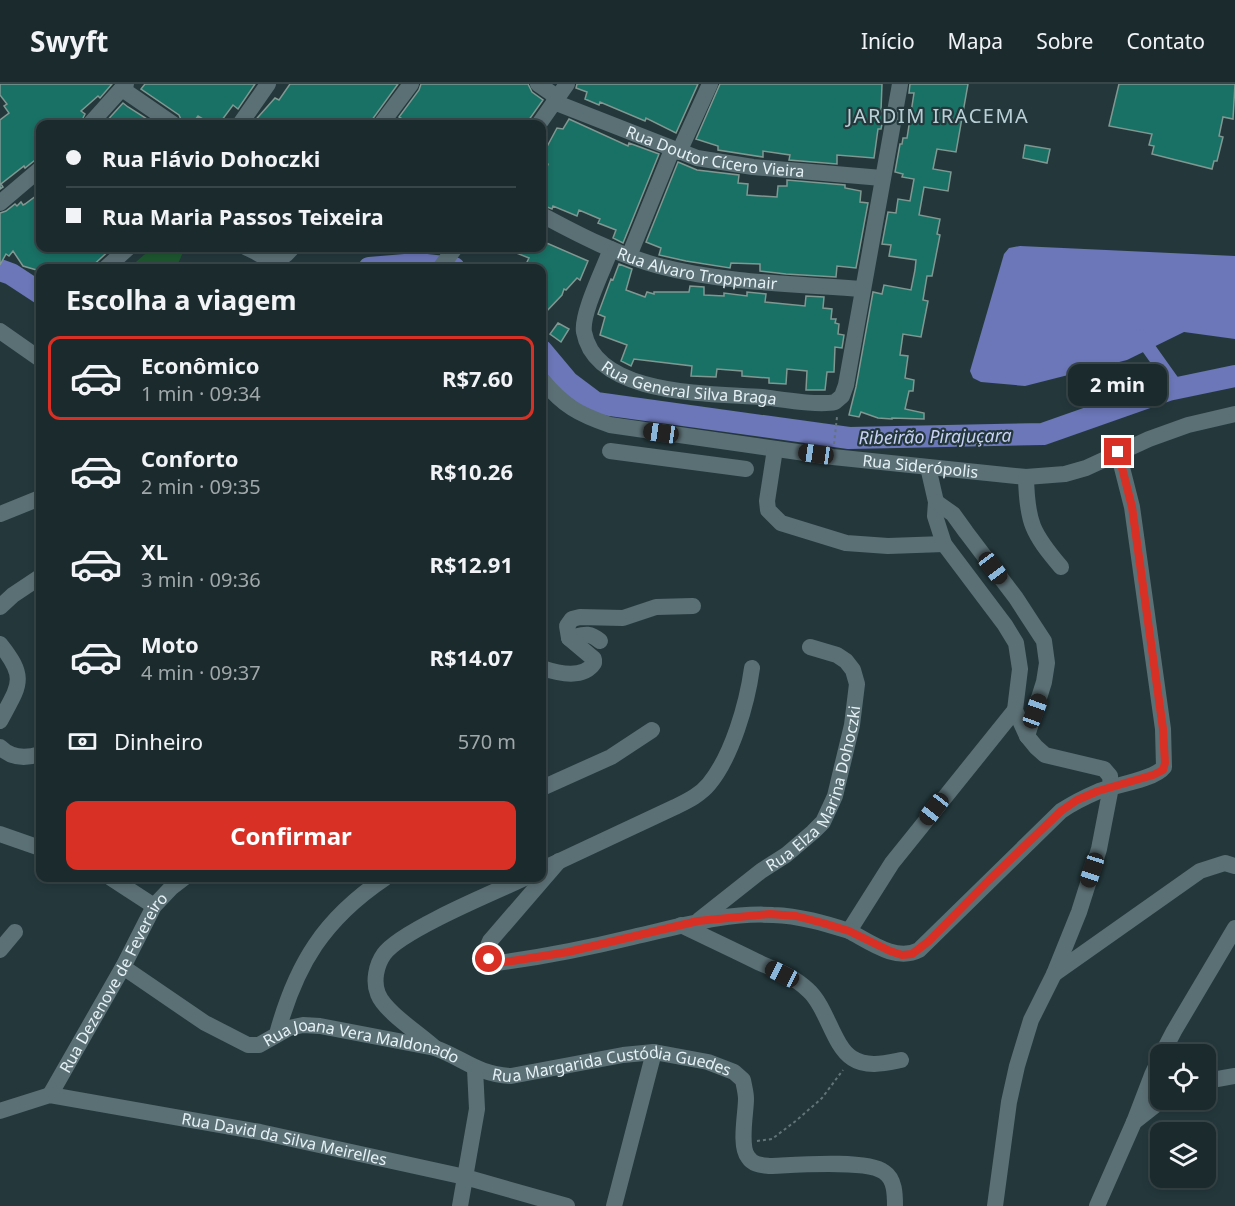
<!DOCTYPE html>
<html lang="pt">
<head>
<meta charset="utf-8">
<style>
	:root { --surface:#1b2a2d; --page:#243235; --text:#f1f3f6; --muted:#a0a7aa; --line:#394649; --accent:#d93025 }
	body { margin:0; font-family:"Noto Sans",sans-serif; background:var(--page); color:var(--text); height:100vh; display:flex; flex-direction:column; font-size:22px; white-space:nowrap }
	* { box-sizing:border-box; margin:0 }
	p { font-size:20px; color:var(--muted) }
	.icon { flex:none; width:33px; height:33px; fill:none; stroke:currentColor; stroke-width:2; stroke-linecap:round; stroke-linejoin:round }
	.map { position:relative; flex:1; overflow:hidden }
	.sheet { position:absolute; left:36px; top:180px; width:510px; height:618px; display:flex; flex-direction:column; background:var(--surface); border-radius:12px; box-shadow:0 3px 9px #0003,0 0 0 2px var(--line) }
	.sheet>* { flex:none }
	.top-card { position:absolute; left:36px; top:36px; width:510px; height:132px; border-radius:12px; box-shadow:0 3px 9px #0003,0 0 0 2px var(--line); display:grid; align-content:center; height:132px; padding:0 30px; background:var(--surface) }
	.buttons { position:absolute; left:1150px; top:960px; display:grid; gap:12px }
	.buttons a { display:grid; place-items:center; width:66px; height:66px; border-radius:12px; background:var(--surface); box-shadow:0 3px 9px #0003,0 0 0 2px var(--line); font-size:30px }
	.end { position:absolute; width:27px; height:27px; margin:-14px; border:8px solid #d93025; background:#fff; box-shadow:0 0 0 3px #fff }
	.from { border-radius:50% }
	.bubble { position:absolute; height:42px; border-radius:12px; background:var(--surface); box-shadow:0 3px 9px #0003,0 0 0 2px var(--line); font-size:20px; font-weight:700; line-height:42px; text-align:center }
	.car { position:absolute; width:18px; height:36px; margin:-18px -9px; border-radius:8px; box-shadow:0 0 4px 2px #0007; background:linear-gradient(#222 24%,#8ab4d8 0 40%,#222 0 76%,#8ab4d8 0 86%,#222 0) }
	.top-card b { display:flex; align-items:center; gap:21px; height:57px; font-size:22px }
	.top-card b+b { border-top:2px solid var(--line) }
	.top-card i { width:15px; height:15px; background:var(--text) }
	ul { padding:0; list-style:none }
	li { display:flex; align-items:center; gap:18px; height:84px; margin:0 12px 9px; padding:0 18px; border:3px solid transparent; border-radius:12px }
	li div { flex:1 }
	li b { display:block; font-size:22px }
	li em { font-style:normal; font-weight:700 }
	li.selected { border-color:var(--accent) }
	li>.icon { width:54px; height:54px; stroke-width:1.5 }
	h2 { padding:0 30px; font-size:27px; line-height:72px }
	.pay { display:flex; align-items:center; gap:15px; height:66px; padding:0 30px; font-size:22px }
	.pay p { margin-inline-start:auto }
	.cta { display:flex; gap:12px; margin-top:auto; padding:12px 30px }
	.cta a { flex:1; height:69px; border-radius:12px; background:var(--accent); color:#fff; font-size:24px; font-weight:700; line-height:69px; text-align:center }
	header { display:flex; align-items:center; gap:36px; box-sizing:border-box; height:84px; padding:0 30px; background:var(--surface); border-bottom:2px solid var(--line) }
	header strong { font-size:28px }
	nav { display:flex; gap:33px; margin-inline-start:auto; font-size:21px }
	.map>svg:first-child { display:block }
	.green { fill:#1e5830 }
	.water { fill:#6b77b8 }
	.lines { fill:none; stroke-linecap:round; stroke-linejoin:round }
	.canal { stroke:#6b77b8; stroke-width:14 }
	.river { stroke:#6b77b8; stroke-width:22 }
	.building { fill:#197064; stroke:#809792; stroke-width:1.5 }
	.path { stroke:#647579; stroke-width:2; stroke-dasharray:3 3; stroke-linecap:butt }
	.minor { stroke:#5b7075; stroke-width:16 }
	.route { stroke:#d93025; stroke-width:8 }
	.labels { text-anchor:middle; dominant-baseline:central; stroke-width:4.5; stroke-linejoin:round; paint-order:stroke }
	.street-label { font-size:16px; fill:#e5f1f4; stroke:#24383c }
	.water-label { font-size:18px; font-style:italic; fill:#c9d1f6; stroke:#24383c }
	.quarter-label { font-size:20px; letter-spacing:1.5px; fill:#b9d0d6; stroke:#24383c }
</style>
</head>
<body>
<header>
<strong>Swyft</strong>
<nav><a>Início</a><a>Mapa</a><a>Sobre</a><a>Contato</a></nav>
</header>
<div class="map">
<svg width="1235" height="1122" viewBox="0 0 1235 1122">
	<rect width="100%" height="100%" fill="#24383c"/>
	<path class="green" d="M152,164H185L176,184H129Z"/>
	<path class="water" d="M1020,162L1235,172V255L1184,248L1127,276L1025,302L981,298L973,294L970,287L1004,170L1009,164Z"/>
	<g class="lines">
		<path class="canal" d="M1140,252L1177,304"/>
		<path class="river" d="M369,184L417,180L454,184
			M0,186L11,190L40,209
			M542,267L568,298L596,319L849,354L1043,350L1168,306L1235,292"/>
	</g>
	<path class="building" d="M0,0H112L100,14L98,12L81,27L85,30L80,40H40V75L34,77L25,84L24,82L1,100L3,103L0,105V36L9,29L4,22L7,20L0,11Z
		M145,0H255L238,25L233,21L219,40H211L198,32L192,40H183L179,31L141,5Z
		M290,0H398L369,40H252L275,14L279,16Z
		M421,0H528L532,8L543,16L526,40H494L486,35L482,40H410L399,33L419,6Z
		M577,0H698L676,49L646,34L645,37L600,18L599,21L585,15L587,8L576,4Z
		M720,0H882L881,27L884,30L881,45H878L874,74L837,71V80L789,76L790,71L763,67V73L718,66V62L696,55Z
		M910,0H968L956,68L937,65L933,85L951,88L948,107L924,103L919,131L940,135L937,150L940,151L932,192H927L923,216L928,217L921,253L903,250L900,271L908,272L905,294L914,296L913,307H909L905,325L924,329V335L892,334V335L878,334L861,328L859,333L849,331L856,303L873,208L882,210L884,201L911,206L915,186L916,176L889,172L891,161L882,160L888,128L896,129L898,115L910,117L914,95L902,93L903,90L895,88L900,60H902L903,54H907L914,9H909Z
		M1119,0H1235L1233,35L1223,33L1219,52L1223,53L1217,77H1214L1212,85L1152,70L1154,62L1149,61L1152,50L1109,42Z
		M123,19L128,23L155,40H104Z
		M569,35L628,62L629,59L659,70L623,159L613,154L616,146L598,139L600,135L579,126L577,132L553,122L552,125L542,121V97L548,80L542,77V72L557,44L563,45Z
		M1025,61L1050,65L1047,79L1023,74Z
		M678,78L697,86L739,91L738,99L748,100L747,111L777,113L778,102H787V96L845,101V104L861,107L860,118L868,119L856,184L837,182L836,193L786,190L760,187V180L731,179L730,184L686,177L659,171L661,164L646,158Z
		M40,109V164H112L90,184H40V187L23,182L13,167L9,172L6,170L0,181V129L6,127L15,120L17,122L21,118L23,121L25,120Z
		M542,157L588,177L580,196L577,194L566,206L564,205L562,211L542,232V184H524L529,174L504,164H542Z
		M619,180L632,185L626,206L645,213L647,208L654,210V208H689L690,202L704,203V211L724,212V209L747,212V208L766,210L765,218L805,222L806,212L824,213L823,224L832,225L831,235H836L835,239L839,240L838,250L844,251L842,264L835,263L834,288H827L825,306H806L807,287L787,285L786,300L769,299V294L742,292V287L717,285L716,293L691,292L692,282L634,275L631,282L621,277L627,261L600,251L605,233L598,230L611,195L613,196Z
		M558,239L569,245L561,258L550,250Z"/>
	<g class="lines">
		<path class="path" d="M834,360L837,333
			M757,1057L772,1055L797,1036L822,1014L843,986"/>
		<g class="minor">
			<path d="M538,0L557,13"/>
			<path d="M122,5L173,40"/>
			<path id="s1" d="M554,18L697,74L753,83L882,94"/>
			<path d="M90,40L126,0"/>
			<path d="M240,40L268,0"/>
			<path d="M381,40L411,0"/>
			<path d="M539,40L567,0"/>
			<path d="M679,68L710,0"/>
			<path d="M0,119L40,85"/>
			<path id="s2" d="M542,131C579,151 618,171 659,182C724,199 795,200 862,205"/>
			<path d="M247,164C268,173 275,185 292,164"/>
			<path id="s3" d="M611,165C604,184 581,230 584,248C596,313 712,309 762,313C780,315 819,322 835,318L842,312L846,301L900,0"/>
			<path d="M629,172L672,66"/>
			<path d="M106,184L128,164"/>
			<path d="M440,184L455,164"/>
			<path d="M0,247L40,275"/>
			<path id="s4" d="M542,296C564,322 578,330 610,341L833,373L1026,393L1065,390L1086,384L1149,355L1188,341L1235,330"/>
			<path d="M775,365L767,417L768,426L781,439L846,459L888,462L944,460"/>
			<path d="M610,367L746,385"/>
			<path d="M928,383L936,418L935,432L944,460L1005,541L1016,559L1020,585L1015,626L1027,652L1036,663L1045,671L1104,685L1110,692L1111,703L1099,765L1079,828L1054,890L1031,936L1017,982L1009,1018L995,1122"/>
			<path d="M1026,393C1027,438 1032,449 1061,483"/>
			<path d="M936,418L953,430L966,448L1016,514L1044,557L1047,579L1044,598L1027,652"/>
			<path d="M0,430L40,414"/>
			<path d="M0,523L13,511L40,493"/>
			<path d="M569,554C583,551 588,547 600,557"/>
			<path d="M0,560C28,595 19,601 0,637"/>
			<path d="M542,584C557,589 583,596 594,579V575L569,554L567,542L572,535L580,533L623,534L656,523L693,522"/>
			<path d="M0,663C11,674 25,675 40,670"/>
			<path d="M542,704L611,673L652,646"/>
			<path d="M0,750L40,764"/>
			<path d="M559,777L490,857C485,867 486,876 497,879C543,873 588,864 633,853C678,843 726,828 773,831C800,832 824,839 849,847L892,779L1015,626"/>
			<path d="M549,782L675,723C687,717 700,711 709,700C732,672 747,620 752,584"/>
			<path d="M111,794L154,822"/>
			<path id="s5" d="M699,836L761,787L786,771L813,748L823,738L835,712L852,641L857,600L853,586L846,577L837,571L810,563"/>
			<path d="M681,841C708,854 734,866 760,879C776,886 795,893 808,906C827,923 833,962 852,974C867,984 886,979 901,976"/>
			<path d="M849,847C870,858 896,878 919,866L1061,727C1073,719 1085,713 1099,707C1115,701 1154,696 1164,683L1163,645L1132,423L1118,368"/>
			<path d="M0,866L15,848"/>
			<path id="s6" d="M123,883L205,939L248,961H259L289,944L303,941L320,942L435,964C465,975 476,990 511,992L623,971L654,968L708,978L734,988L743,996C744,1002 746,1009 746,1015C746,1029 739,1062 748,1073C753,1081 761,1081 770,1082C794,1081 867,1075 884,1088C895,1095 895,1111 895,1122"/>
			<path d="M1054,890L1200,787L1225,779L1235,782"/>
			<path d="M277,950C296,880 324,835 385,794"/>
			<path d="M435,964C420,950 385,928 378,910C373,898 376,881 384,870C400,847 494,808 525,794"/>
			<path d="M1162,970L1174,947L1235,844"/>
			<path d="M1206,997L1235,992"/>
			<path id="s7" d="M50,1011L123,883L154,822L171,804L184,794"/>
			<path id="s8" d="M0,1027L50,1011L260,1048L465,1093L567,1122"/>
			<path d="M1134,1038L1152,991L1161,972"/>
			<path d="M460,1122L477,1025L475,985"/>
			<path d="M614,1122L654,968"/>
			<path d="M1097,1122L1134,1038L1162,1016"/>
		</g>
	</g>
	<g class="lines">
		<path class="route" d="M489,875L497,879L512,877L568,868L698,837L770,830L796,832L823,839L849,847L890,867L902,871L912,870L929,857L989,796L1061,727L1077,716L1098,707L1153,691L1163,686L1165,679L1163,645L1132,423L1118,368"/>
	</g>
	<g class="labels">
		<g class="street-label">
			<text stroke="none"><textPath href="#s1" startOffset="170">Rua Doutor Cícero Vieira</textPath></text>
			<text stroke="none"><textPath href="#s2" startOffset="166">Rua Alvaro Troppmair</textPath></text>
			<text stroke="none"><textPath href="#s3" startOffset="216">Rua General Silva Braga</textPath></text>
			<text stroke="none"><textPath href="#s4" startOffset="396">Rua Siderópolis</textPath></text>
			<text stroke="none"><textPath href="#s5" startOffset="183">Rua Elza Marina Dohoczki</textPath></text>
			<text stroke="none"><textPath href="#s7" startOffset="129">Rua Dezenove de Fevereiro</textPath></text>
			<text stroke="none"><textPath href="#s6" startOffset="266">Rua Joana Vera Maldonado</textPath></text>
			<text stroke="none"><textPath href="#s6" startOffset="526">Rua Margarida Custódia Guedes</textPath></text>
			<text stroke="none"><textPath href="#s8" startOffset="291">Rua David da Silva Meirelles</textPath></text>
		</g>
		<g class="water-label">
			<text transform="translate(935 352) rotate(-1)">Ribeirão Pirajuçara</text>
		</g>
		<g class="quarter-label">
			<text x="938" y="31">JARDIM IRACEMA</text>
		</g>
	</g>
</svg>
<div class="buttons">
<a><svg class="icon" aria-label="locate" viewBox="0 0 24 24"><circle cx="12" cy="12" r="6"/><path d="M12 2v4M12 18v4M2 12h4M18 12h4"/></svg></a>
<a><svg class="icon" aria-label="layers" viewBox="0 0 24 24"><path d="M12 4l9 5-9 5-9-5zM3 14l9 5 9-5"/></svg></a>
</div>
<i class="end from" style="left:489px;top:875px"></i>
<i class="end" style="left:1118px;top:368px"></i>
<div class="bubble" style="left:1068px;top:280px;width:99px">2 min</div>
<i class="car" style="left:661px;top:349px;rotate:278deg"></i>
<i class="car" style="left:816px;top:370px;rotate:278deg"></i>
<i class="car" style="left:993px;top:484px;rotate:143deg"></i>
<i class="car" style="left:1035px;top:627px;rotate:20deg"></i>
<i class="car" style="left:934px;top:725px;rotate:218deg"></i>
<i class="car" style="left:1092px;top:786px;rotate:198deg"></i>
<i class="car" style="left:782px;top:890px;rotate:297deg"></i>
<div class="top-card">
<b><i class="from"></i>Rua Flávio Dohoczki</b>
<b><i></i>Rua Maria Passos Teixeira</b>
</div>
<section class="sheet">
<h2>Escolha a viagem</h2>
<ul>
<li class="selected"><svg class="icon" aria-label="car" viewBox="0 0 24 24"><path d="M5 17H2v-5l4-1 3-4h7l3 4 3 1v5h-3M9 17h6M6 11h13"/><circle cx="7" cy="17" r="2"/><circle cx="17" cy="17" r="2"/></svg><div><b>Econômico</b><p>1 min · 09:34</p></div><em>R$7.60</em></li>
<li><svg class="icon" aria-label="car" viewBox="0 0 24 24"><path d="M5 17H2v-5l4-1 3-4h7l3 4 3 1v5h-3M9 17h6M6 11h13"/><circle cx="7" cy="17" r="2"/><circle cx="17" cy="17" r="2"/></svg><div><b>Conforto</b><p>2 min · 09:35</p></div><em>R$10.26</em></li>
<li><svg class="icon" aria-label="car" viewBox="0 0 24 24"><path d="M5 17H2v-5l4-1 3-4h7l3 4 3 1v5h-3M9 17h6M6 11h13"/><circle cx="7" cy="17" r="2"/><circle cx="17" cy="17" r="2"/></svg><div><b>XL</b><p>3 min · 09:36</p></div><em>R$12.91</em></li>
<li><svg class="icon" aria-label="car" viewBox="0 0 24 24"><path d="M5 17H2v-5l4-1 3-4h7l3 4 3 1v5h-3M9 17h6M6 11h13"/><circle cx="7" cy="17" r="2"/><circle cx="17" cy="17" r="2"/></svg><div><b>Moto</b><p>4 min · 09:37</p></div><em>R$14.07</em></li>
</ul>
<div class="pay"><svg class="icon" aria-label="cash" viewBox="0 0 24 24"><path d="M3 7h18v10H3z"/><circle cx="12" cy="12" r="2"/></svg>Dinheiro<p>570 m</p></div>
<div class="cta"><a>Confirmar</a></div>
</section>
</div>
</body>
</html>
